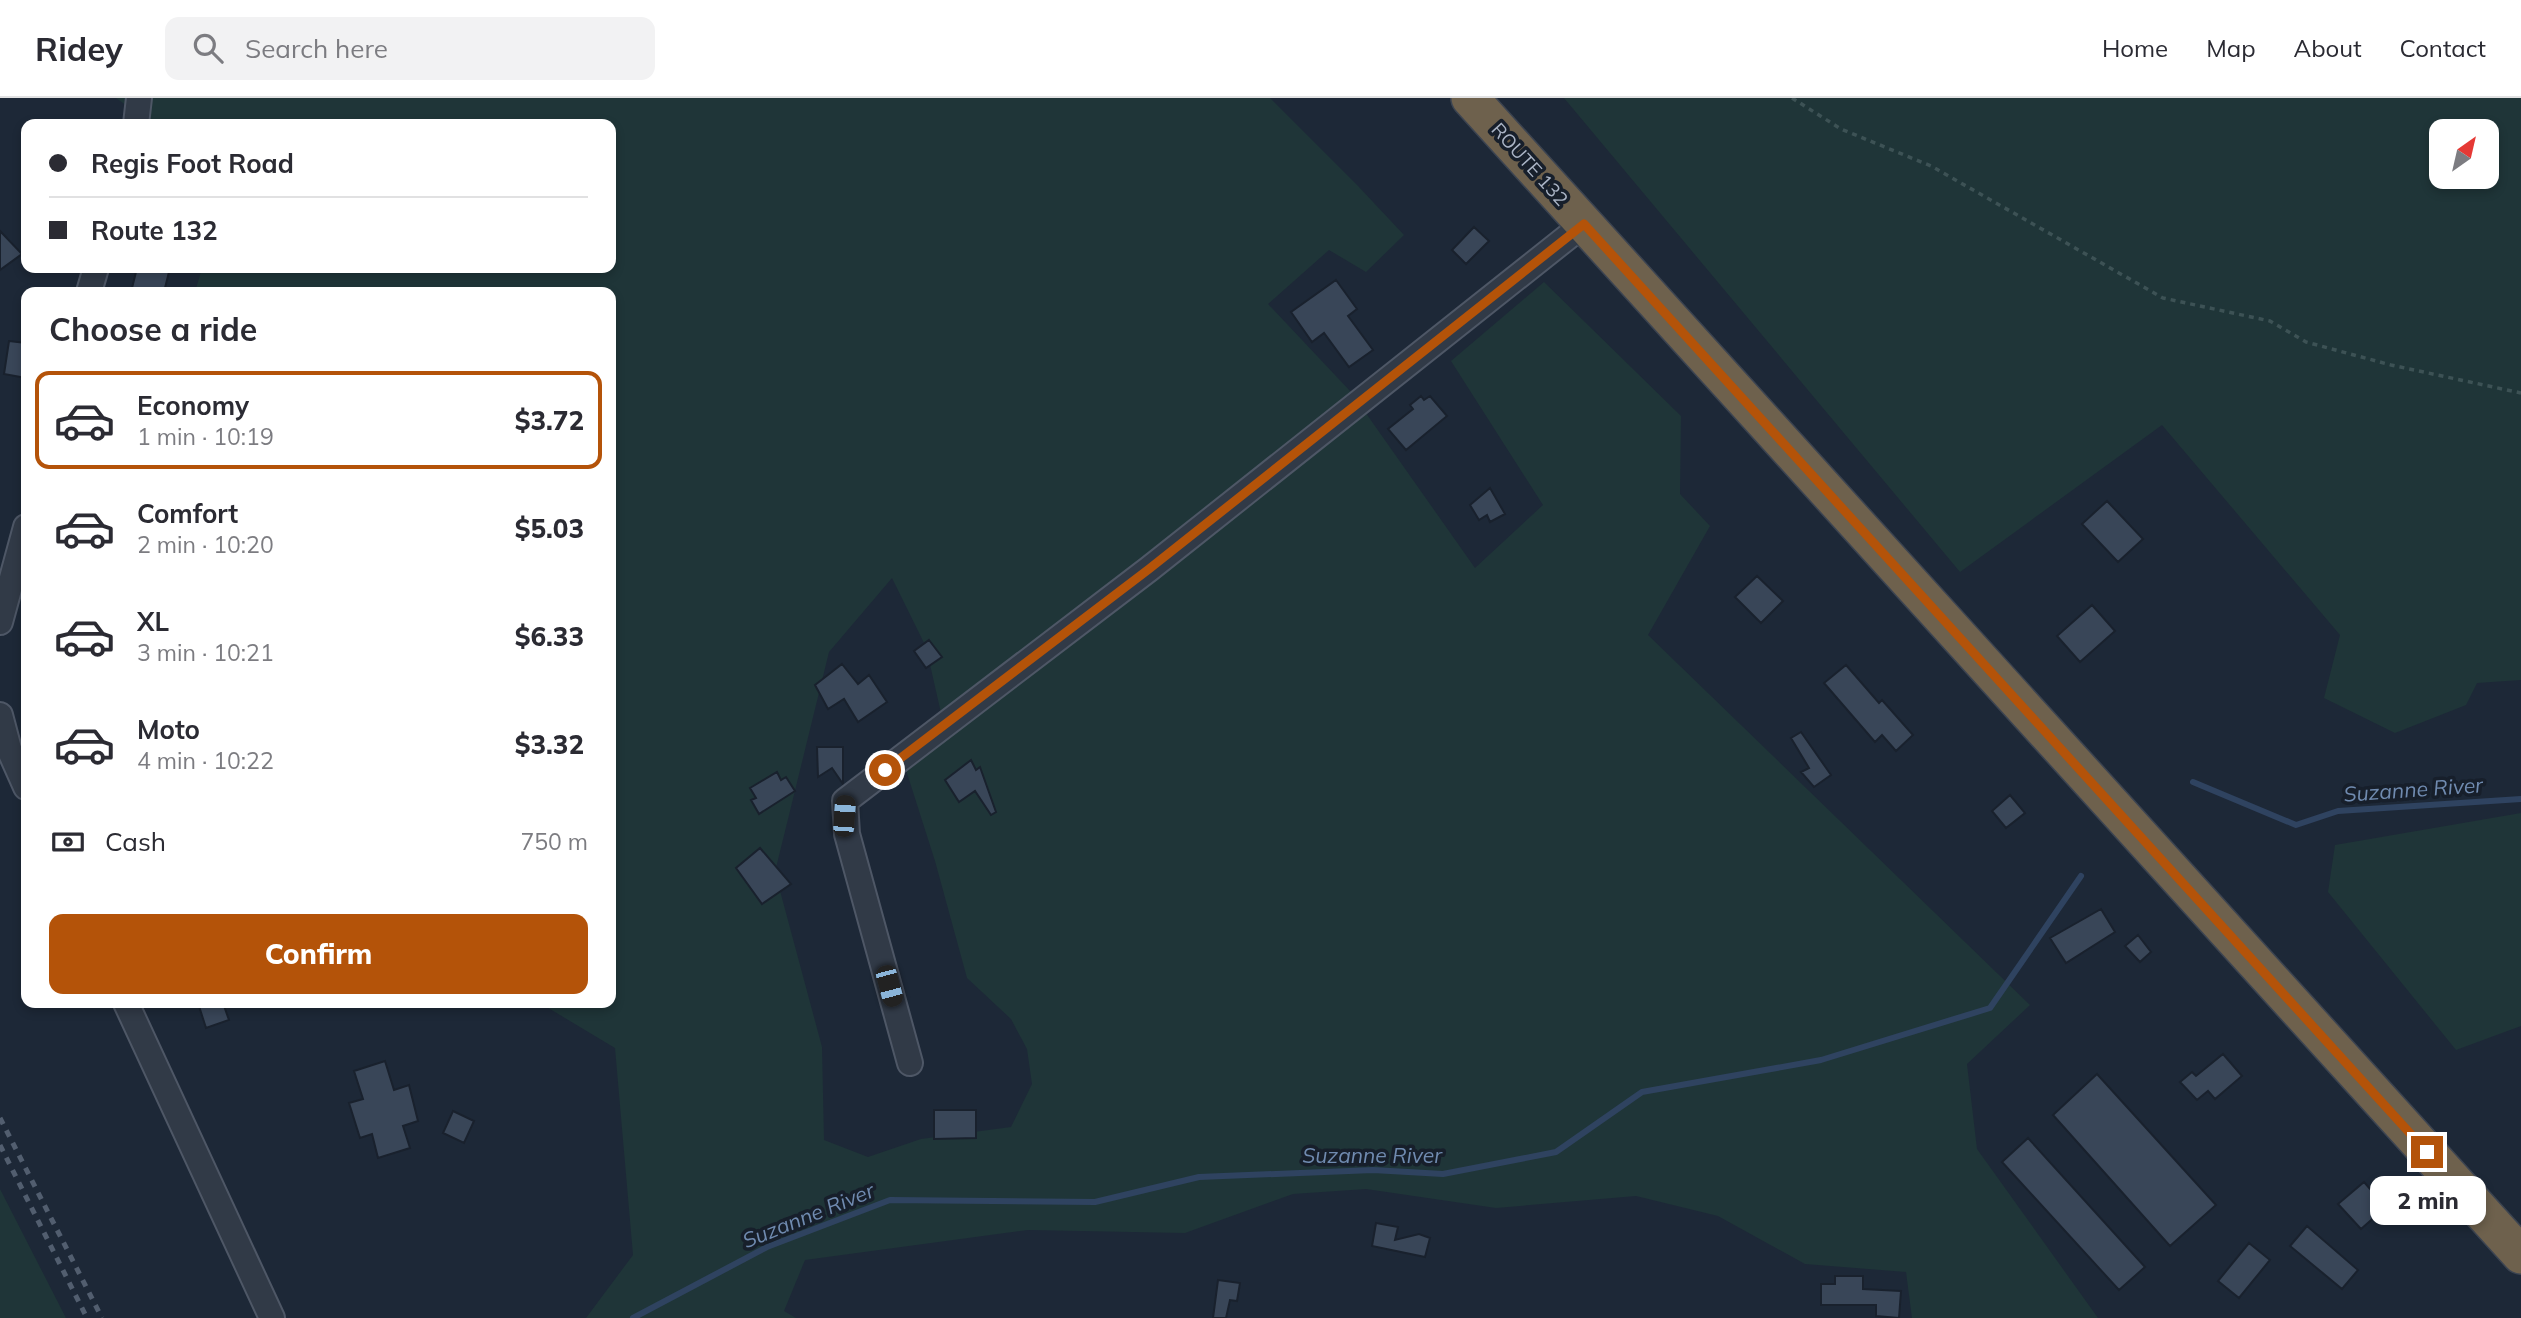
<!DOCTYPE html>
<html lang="en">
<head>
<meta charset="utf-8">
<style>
	:root { --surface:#fff; --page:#f2f2f3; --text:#2b2b33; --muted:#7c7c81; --line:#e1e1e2; --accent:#b45309 }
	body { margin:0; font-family:Mulish,sans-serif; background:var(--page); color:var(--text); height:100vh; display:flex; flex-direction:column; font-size:26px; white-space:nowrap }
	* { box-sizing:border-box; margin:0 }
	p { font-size:23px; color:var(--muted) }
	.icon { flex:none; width:38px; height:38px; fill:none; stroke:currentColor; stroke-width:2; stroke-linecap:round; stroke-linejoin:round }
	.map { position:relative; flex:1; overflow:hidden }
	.sheet { position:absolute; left:21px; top:189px; width:595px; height:721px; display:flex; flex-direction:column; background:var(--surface); border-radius:14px; box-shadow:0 4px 10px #0003 }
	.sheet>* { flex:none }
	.banner { position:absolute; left:21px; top:21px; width:595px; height:154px; border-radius:14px; box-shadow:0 4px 10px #0003; display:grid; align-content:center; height:154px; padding:0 28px; background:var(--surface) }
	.needle { width:46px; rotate:34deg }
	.tools { position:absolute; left:2429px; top:21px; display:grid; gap:14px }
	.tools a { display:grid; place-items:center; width:70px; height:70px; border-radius:14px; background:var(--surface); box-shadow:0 4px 10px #0003; font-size:35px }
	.end { position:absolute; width:32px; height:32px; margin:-16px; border:9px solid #b45309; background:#fff; box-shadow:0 0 0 4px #fff }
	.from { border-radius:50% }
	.bubble { position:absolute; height:49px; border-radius:14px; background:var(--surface); box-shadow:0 4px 10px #0003; font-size:23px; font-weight:800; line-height:49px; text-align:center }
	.car { position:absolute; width:21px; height:42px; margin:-21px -10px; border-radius:9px; box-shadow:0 0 5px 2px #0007; background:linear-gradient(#222 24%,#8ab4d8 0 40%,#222 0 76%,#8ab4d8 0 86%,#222 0) }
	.banner b { display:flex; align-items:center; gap:24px; height:66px; font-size:26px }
	.banner b+b { border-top:2px solid var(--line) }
	.banner i { width:18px; height:18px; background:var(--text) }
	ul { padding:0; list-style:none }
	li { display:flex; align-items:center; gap:21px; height:98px; margin:0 14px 10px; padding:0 14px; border:4px solid transparent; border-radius:14px }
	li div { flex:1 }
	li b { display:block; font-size:26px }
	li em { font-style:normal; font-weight:800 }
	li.on { border-color:var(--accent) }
	li>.icon { width:63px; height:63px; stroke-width:1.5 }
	h2 { padding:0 28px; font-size:32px; line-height:84px }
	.pay { display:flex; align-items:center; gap:18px; height:77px; padding:0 28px; font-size:26px }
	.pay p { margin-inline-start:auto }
	.primary-button { display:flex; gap:14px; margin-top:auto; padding:14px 28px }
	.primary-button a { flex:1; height:80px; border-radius:14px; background:var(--accent); color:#fff; font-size:28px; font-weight:800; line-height:80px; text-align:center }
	header { display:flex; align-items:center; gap:42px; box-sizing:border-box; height:98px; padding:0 35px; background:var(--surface); border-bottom:2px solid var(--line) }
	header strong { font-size:33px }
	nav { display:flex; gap:38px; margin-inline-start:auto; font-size:24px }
	.search { width:490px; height:63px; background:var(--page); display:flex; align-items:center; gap:18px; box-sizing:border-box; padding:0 24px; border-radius:14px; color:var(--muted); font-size:26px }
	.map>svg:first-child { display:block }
	.green { fill:#1f3538; fill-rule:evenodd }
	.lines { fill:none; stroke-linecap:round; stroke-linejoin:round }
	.stream { stroke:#2f4360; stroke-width:6 }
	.building { fill:#394658; stroke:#19212d; stroke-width:2 }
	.minor-casing { stroke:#4e5766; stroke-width:28 }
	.highway-casing { stroke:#3c4451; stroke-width:40 }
	.path { stroke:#3d5255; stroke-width:3.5; stroke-dasharray:5 5; stroke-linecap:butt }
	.minor { stroke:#313a47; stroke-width:24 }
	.highway { stroke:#6e614d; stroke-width:37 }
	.rail { stroke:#525e6f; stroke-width:5; stroke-dasharray:7 7; stroke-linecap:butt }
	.route { stroke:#b45309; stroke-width:9 }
	.labels { text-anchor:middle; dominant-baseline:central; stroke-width:7; stroke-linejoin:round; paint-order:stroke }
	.street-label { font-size:19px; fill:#aab4c5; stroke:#171f2b }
	.water-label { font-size:21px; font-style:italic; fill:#708bb0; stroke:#171f2b }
</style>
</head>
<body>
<header>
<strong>Ridey</strong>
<div class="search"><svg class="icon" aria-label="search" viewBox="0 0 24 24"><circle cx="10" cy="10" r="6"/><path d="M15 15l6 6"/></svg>Search here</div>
<nav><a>Home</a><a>Map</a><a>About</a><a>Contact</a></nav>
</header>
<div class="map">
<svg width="2521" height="1220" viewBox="0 0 2521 1220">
	<rect width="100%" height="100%" fill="#1d2837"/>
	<path class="green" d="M116,0H1270L1358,88L1404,137L1366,174L1329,152L1268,206L1351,294L1475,470L1543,407L1451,263L1544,184L1681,318L1680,396L1710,428L1648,537L2030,907L1967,966L1977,1051L2098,1220H1912L1906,1174L1805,1166L1718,1118L1636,1098L1496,1110L1366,1091L1293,1096L1185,1135L1028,1132L805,1162L784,1213L796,1220H586L633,1157L615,950L540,905H611V194H195L202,170H611V26H152ZM892,480L926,549L941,615L906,672L935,763L967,880L1011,921L1027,951L1032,986L1011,1029L921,1041L868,1059L824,1042L822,949L775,774L829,554Z
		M1564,0H2521V582L2477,585L2466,607L2395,635L2324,600L2340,537L2162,327L1960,474ZM2487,33V79H2441V33Z
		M2521,715V928L2456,952L2328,794L2335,747Z
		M0,1091L66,1220H0Z"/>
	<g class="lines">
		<path class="stream" d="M2193,684L2296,727L2338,713L2521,701
			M633,1220L767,1149L890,1102L1095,1104L1199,1079L1373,1072L1443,1076L1556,1054L1642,994L1821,962L1990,910L2081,778"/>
	</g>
	<path class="building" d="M1474,129L1489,143L1466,166L1452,152Z
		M0,133L22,156L0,172Z
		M137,170H170L164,194H131Z
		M1336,182L1357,211L1348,218L1373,252L1349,269L1324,235L1312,244L1291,214Z
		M9,243L26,245V280L4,276Z
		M1421,298L1424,302L1430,298L1447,318L1406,352L1388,331L1413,311L1410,307Z
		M1490,390L1505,416L1490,424L1487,417L1479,422L1470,407Z
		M2107,403L2143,441L2118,464L2082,426Z
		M1757,478L1783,503L1761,525L1735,499Z
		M2092,507L2115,533L2080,564L2057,538Z
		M929,542L942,559L926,570L914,553Z
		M842,566L858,586L869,577L887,604L858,624L844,601L828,611L815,587Z
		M1846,567L1879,605L1882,602L1913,637L1896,653L1882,637L1875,644L1824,585Z
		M1801,634L1831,677L1814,689L1801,674L1809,670L1791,640Z
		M817,649H843V686L832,670L818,679Z
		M971,662L976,672L980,669L996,714L991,717L975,693L959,704L945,682Z
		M777,674L781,682L786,679L795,693L759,716L751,702L756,700L750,690Z
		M2010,697L2025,715L2006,730L1992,713Z
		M760,750L791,786L762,806L736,770Z
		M2101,811L2115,834L2066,865L2050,840Z
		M2138,837L2151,854L2140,864L2125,848Z
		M198,905H223L229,922L206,930Z
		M2223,956L2242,978L2215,1001L2208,993L2197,1002L2180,984L2192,974L2196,978Z
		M385,963L394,992L409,987L418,1023L403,1028L410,1050L378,1060L372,1036L360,1040L349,1005L363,1001L354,973Z
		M2097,976L2216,1107L2170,1148L2053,1017Z
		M934,1012H976V1040L934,1041Z
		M453,1013L474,1023L464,1045L443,1035Z
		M2028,1040L2145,1169L2119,1192L2002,1064Z
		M2364,1084L2386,1109L2361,1131L2338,1106Z
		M1376,1125L1398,1129L1395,1142L1419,1136L1430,1140L1425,1159L1372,1148Z
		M2307,1128L2358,1172L2342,1191L2290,1148Z
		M2249,1145L2270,1162L2239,1200L2218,1183Z
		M1835,1178H1863V1191L1901,1193L1899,1220L1876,1218V1207H1821V1186H1835Z
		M1218,1182L1240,1185L1237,1203L1230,1202L1226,1220H1213Z"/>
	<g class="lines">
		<g class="minor-casing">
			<path id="minor" d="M136,26L139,0
				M89,194L96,170
				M0,524L26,429
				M0,617L9,651L26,689
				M126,905L272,1220
				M910,965L847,736L845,703L1149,471L1584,126"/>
		</g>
		<g class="highway-casing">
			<path id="highway" d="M1470,0L2521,1157"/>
		</g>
		<path class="path" d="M1792,0L1841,31L1931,68L2163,200L2270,223L2306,244L2391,267L2521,295"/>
		<use href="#minor" class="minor"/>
		<use href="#highway" class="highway"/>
		<path class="rail" d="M0,1020L102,1220
			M0,1047L87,1220"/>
	</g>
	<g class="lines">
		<path class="route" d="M885,672L1149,471L1584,126L2427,1054"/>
	</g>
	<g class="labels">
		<g class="street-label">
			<text transform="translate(1530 66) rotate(48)">ROUTE 132</text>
		</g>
		<g class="water-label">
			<text transform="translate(2413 691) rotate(-4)">Suzanne River</text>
			<text x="1372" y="1057">Suzanne River</text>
			<text transform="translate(808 1117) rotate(-22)">Suzanne River</text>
		</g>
	</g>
</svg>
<div class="tools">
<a><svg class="needle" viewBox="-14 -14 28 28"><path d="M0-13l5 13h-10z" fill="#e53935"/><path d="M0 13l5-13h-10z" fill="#7c7c81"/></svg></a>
</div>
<i class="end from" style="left:885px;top:672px"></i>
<i class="end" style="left:2427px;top:1054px"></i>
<div class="bubble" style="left:2370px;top:1078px;width:116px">2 min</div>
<i class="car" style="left:844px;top:718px;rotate:4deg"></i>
<i class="car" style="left:889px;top:888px;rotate:165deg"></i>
<div class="banner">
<b><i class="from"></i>Regis Foot Road</b>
<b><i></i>Route 132</b>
</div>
<section class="sheet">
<h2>Choose a ride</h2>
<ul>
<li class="on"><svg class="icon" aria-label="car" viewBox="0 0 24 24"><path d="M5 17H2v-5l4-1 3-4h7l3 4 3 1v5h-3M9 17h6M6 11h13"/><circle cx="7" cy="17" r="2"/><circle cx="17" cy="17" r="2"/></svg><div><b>Economy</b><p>1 min · 10:19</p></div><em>$3.72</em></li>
<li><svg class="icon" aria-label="car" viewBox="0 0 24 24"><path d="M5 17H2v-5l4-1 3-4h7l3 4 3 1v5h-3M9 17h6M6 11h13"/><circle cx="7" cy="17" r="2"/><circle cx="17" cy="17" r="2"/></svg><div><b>Comfort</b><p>2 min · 10:20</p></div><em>$5.03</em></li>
<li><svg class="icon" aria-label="car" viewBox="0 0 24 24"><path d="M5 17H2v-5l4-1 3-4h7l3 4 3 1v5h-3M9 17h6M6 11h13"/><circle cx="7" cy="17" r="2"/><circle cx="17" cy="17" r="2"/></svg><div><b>XL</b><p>3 min · 10:21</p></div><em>$6.33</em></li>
<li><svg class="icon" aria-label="car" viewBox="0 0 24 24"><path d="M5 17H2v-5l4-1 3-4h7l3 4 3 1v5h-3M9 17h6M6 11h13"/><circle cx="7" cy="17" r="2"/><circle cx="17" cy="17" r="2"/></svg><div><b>Moto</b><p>4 min · 10:22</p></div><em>$3.32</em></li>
</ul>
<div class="pay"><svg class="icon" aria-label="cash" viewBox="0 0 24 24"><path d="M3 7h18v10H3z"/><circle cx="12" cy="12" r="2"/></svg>Cash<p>750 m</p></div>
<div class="primary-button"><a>Confirm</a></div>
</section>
</div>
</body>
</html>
